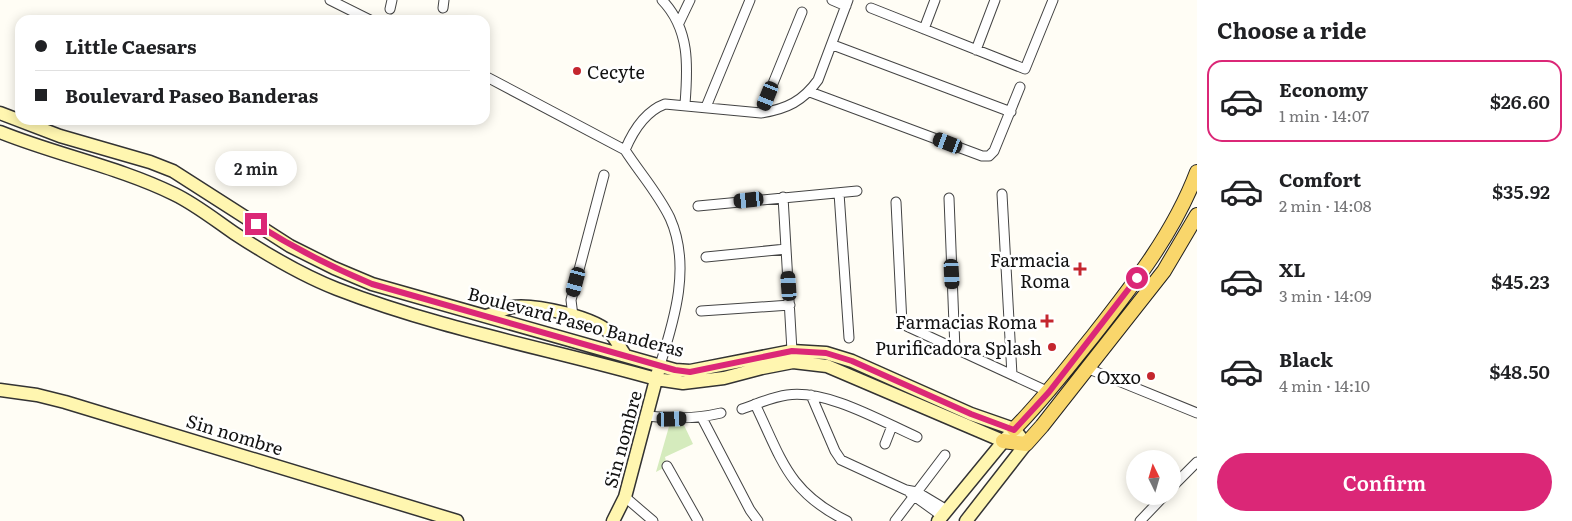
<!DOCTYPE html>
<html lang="en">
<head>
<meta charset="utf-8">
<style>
	:root { --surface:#fff; --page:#f6f6f6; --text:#202124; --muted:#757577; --line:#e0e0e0; --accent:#db2777 }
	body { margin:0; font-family:Literata,serif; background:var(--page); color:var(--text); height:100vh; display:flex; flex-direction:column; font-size:19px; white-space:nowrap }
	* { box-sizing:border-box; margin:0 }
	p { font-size:16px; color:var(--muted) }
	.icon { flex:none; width:28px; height:28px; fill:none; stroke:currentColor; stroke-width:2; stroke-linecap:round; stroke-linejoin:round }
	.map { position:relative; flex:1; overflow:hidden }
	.details { display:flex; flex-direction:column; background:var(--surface); width:375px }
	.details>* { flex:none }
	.hud { position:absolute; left:15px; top:15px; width:475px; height:110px; border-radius:15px; box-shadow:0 2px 12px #0003; display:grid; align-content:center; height:110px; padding:0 20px; background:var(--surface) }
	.needle { width:32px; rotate:355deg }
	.controls { position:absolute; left:1126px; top:450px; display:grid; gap:10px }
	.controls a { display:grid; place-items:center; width:55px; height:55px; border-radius:50%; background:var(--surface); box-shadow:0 2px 12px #0003; font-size:25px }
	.end { position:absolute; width:22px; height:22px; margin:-11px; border:6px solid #db2777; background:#fff; box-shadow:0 0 0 2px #fff }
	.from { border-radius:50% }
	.bubble { position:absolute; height:35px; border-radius:18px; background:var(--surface); box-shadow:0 2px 12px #0003; font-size:16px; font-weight:600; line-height:35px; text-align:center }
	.car { position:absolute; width:15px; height:30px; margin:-15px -8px; border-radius:6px; box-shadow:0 0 4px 1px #0007; background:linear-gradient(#222 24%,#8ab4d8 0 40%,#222 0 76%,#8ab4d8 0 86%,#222 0) }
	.hud b { display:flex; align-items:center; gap:18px; height:48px; font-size:19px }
	.hud b+b { border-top:1px solid var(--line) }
	.hud i { width:12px; height:12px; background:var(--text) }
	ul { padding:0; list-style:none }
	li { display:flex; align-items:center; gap:15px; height:82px; margin:0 10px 8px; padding:0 10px; border:2px solid transparent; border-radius:15px }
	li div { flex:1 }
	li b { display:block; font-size:19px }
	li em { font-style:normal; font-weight:600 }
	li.selected { border-color:var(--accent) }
	li>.icon { width:45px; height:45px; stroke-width:1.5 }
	h2 { padding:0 20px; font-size:22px; line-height:60px }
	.action { display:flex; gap:10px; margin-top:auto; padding:10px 20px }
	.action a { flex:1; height:58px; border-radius:30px; background:var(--accent); color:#fff; font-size:20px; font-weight:600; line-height:58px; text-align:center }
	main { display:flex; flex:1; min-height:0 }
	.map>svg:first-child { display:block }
	.green { fill:#d5ebbd }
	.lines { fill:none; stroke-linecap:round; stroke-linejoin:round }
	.street-casing { stroke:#444; stroke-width:11 }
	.secondary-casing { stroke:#333; stroke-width:15 }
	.primary-casing { stroke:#222; stroke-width:16 }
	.street { stroke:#fff; stroke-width:9 }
	.secondary { stroke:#fff6b0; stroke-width:12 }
	.primary { stroke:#f9d66b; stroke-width:14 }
	.route { stroke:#db2777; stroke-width:6 }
	.poi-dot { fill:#c4262e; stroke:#fff; stroke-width:2 }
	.labels { text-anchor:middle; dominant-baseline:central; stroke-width:5; stroke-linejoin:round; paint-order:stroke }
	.poi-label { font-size:18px; fill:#111; stroke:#fff; text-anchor:end }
	.street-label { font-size:18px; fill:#111; stroke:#fff }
</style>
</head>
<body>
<main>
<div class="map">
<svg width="1197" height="521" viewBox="0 0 1197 521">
	<rect width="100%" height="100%" fill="#fffdf5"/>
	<path class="green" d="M670,423H683L693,444L665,457L667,466L656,472Z"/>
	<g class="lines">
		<g class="street-casing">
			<path id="street" d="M330,0L370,20
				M662,0C690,29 688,66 685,104
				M832,0L846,6
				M443,8L444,0
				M871,8L1025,69L1053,0
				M390,9L392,0
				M679,23L690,0
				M924,29L935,0
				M833,45L1011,112
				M976,50L995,0
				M485,76L625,150
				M810,92L982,156H989L994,151L1020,87
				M706,107L750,0
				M761,113L802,12
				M839,193L849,338
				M1002,194L1012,375
				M783,197L792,351
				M949,198L955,350
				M896,202L902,324L1049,392
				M698,206L857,191
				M706,257L786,249
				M701,311L790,305
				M573,316L571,300L604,175
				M660,365C675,318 691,265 670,218C658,193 639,172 625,150C633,131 646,111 665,104L761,113C787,109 803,101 818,80L848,0
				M1089,369L1197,413
				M811,395L835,451L841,460L906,490L917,492L947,510
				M755,404C782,460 788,492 847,521
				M742,409C757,404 772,397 787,395C826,389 881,421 917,437
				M647,416C673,419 696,419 721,413
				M702,418L750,510L758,521
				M885,444L892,426
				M667,466L698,521
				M1172,487L1197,462
				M910,493L942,516
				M625,497L653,521
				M895,521L945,455
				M1140,521L1164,496"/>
		</g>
		<g class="secondary-casing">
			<path id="secondary" d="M0,113L60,136L150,162L173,171L290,246L334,268L372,284L675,370L690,371L792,351L826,353L852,361L971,414L1014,429L1026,444L966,521
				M0,132C57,155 119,167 174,194C195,204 215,220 234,233C266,254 301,275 337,289C440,329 550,349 656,379L683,383L724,378L762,368L793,362L827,366L1003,441
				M486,316C495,313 504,309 512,307C535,304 596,317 612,335C617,341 620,348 625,355
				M0,390L37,395L65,402L457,521
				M613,521L625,497L658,372
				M938,521L1007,437"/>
		</g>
		<g class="primary-casing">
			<path id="primary" d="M1014,429C1043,400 1067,368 1093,336C1133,285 1174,233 1197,172
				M1003,441L1026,444L1042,426L1164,271L1197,215"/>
		</g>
		<use href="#street" class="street"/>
		<use href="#secondary" class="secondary"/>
		<use href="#primary" class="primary"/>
	</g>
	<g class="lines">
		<path class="route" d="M256,224C294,248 331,267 372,284L675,370L690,372L792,351L826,353L852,361L971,414L1014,430L1049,392L1137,278"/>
	</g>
	<g class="poi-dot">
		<circle cx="577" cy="71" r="5"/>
		<path d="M1077.5 261.5h5v5h5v5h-5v5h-5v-5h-5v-5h5z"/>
		<path d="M1044.5 313.5h5v5h5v5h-5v5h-5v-5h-5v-5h5z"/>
		<circle cx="1052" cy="347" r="5"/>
		<circle cx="1151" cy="376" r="5"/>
	</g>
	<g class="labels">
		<g class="poi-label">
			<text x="587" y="71" text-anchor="start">Cecyte</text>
			<text x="1070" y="259">Farmacia<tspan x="1070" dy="21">Roma</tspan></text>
			<text x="1037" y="321">Farmacias Roma</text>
			<text x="1042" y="347">Purificadora Splash</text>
			<text x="1141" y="376">Oxxo</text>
		</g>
		<g class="street-label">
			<text transform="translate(576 321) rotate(15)">Boulevard Paseo Banderas</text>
			<text transform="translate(235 434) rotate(17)">Sin nombre</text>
			<text transform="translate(622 439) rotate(-75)">Sin nombre</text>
		</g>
	</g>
</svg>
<div class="controls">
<a><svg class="needle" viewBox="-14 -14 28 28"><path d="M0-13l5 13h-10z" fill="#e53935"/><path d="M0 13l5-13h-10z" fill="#757577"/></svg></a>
</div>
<i class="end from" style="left:1137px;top:278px"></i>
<i class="end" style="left:256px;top:224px"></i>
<div class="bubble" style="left:215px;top:151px;width:82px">2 min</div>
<i class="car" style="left:768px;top:96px;rotate:202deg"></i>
<i class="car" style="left:948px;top:143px;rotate:291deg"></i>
<i class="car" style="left:749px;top:200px;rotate:264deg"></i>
<i class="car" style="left:952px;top:274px;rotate:177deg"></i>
<i class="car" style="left:576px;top:282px;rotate:195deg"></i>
<i class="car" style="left:789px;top:286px;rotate:356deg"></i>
<i class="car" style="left:672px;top:419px;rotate:88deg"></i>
<div class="hud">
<b><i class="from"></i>Little Caesars</b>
<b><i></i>Boulevard Paseo Banderas</b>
</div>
</div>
<section class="details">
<h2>Choose a ride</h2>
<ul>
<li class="selected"><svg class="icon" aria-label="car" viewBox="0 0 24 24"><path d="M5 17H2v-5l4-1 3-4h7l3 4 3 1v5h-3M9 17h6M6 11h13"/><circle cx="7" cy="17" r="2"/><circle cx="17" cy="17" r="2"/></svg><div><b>Economy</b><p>1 min · 14:07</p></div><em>$26.60</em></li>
<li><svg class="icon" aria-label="car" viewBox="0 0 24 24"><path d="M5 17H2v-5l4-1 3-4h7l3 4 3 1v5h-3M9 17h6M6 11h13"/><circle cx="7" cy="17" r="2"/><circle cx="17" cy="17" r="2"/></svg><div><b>Comfort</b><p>2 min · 14:08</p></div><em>$35.92</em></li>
<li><svg class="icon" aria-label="car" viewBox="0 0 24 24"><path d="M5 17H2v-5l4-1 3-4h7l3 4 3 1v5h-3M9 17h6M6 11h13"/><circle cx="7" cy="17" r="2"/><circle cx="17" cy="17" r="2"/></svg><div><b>XL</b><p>3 min · 14:09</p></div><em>$45.23</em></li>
<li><svg class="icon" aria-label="car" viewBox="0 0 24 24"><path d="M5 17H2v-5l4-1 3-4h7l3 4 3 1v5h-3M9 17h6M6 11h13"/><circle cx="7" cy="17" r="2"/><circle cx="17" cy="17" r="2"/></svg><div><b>Black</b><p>4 min · 14:10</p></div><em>$48.50</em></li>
</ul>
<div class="action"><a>Confirm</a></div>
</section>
</main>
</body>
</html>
